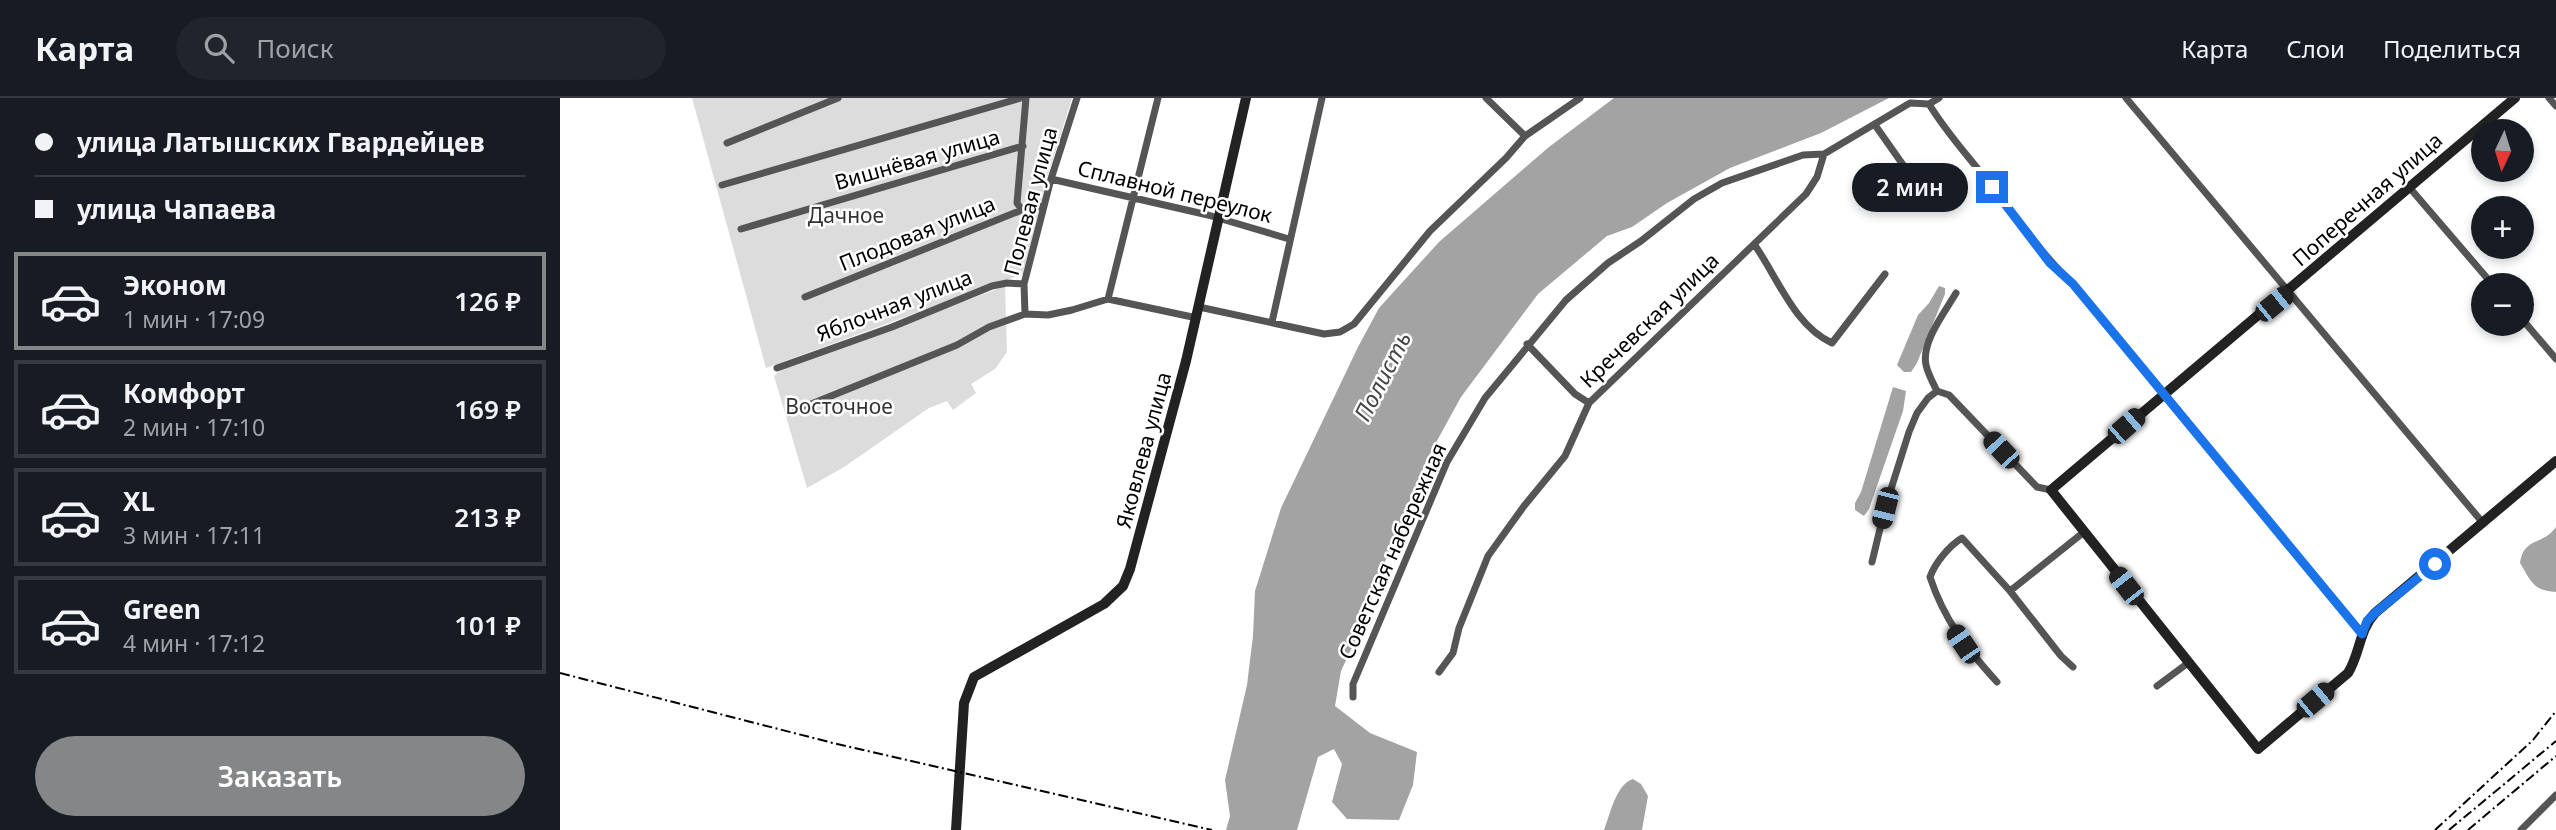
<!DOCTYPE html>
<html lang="ru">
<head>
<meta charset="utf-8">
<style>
	:root { --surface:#171b24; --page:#20242c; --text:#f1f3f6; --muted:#9ea1a6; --line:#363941; --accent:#858687 }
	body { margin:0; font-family:"Noto Sans",sans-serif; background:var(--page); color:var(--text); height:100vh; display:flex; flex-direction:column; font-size:26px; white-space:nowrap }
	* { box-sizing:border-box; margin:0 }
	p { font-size:23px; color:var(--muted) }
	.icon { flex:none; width:38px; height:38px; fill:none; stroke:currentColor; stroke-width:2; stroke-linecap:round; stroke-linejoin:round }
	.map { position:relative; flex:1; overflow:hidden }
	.drawer { display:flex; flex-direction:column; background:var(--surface); width:560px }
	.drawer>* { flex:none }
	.banner { display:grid; align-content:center; height:154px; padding:0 35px; background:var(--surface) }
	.needle { width:46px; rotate:184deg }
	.tools { position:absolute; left:1911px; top:21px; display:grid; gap:14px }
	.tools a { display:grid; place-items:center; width:63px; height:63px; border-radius:50%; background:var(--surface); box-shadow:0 4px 10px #0003; font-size:35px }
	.end { position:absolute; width:32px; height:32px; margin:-16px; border:9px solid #1a73e8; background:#fff; box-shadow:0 0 0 4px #fff }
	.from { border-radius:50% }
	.bubble { position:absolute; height:49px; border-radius:24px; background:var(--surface); box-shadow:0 4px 10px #0003; font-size:23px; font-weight:600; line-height:49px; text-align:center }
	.car { position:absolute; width:21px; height:42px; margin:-21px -10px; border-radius:9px; box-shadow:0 0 5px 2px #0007; background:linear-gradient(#222 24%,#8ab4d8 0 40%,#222 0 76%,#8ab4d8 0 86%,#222 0) }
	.banner b { display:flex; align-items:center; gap:24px; height:66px; font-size:26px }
	.banner b+b { border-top:2px solid var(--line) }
	.banner i { width:18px; height:18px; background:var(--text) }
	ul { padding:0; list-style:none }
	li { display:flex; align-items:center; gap:21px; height:98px; margin:0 14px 10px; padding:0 21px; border:4px solid var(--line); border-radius:0px }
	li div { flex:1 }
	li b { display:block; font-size:26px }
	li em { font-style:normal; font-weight:600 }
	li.current { border-color:var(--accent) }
	li>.icon { width:63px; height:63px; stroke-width:1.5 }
	.button { display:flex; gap:14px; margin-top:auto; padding:14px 35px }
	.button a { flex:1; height:80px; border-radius:42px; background:var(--accent); color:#fff; font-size:28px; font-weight:600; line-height:80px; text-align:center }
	header { display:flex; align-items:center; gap:42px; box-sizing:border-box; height:98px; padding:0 35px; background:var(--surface); border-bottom:2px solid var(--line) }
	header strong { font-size:33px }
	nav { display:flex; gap:38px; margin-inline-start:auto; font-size:24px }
	.search { width:490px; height:63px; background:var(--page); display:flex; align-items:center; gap:18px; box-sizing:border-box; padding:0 24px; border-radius:38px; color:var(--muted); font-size:26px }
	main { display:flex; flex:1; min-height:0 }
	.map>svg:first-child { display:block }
	.green { fill:#dcdcdc }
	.water { fill:#a3a3a3 }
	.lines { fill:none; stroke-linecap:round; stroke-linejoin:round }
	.street { stroke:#555; stroke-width:7 }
	.secondary { stroke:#222; stroke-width:10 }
	.rail { stroke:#000; stroke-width:2; stroke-dasharray:10 3.5 2 3.5; stroke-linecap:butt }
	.route { stroke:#1a73e8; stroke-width:9 }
	.labels { text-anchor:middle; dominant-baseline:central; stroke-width:5; stroke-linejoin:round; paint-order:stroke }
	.street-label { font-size:21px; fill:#000; stroke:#fff }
	.park-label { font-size:21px; fill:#333; stroke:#fff }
	.water-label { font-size:23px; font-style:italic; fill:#444; stroke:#fff }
</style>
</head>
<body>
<header>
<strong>Карта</strong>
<div class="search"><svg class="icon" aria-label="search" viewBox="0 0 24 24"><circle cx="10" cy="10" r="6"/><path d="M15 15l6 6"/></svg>Поиск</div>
<nav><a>Карта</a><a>Слои</a><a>Поделиться</a></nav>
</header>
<main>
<section class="drawer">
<div class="banner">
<b><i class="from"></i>улица Латышских Гвардейцев</b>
<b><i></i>улица Чапаева</b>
</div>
<ul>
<li class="current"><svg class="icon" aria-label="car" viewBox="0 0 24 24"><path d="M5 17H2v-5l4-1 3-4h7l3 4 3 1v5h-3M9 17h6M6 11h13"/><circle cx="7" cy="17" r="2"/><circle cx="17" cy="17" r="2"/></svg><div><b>Эконом</b><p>1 мин · 17:09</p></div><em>126 ₽</em></li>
<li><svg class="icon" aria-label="car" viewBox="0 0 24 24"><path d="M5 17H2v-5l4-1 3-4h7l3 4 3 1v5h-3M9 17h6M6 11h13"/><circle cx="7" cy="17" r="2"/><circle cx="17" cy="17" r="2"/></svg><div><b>Комфорт</b><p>2 мин · 17:10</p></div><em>169 ₽</em></li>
<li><svg class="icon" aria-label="car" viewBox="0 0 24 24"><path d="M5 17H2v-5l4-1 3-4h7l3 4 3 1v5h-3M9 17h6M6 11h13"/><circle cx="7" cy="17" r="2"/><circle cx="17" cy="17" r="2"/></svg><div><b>XL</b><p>3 мин · 17:11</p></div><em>213 ₽</em></li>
<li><svg class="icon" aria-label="car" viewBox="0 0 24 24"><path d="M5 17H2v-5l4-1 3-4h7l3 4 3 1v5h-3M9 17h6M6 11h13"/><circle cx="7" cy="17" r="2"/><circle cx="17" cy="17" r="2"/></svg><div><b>Green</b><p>4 мин · 17:12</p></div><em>101 ₽</em></li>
</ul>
<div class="button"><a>Заказать</a></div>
</section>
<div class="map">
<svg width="1996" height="732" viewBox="0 0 1996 732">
	<rect width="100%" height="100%" fill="#fff"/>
	<path class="green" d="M132,0H512L489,74L463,176L206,270Z
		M445,188L447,254L435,271L411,286L416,295L393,312L387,303L369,310L284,369L247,390L214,278L221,272Z"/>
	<path class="water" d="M1054,0H1329L1261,35L1170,70L1107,105L1072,129L1047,138L978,196L901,299L867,361L817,483L808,515L781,573L775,608L810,635L857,654L853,687L839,722L787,721L772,704L782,666L774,651L758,659L737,732H666L670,718L665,682L687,587L693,538L695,493L721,410L798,249L819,210L879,144L989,49Z
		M1379,188L1385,190V196L1357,265L1351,274H1344L1337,267L1358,217L1369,205Z
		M1333,289L1346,293L1343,313L1309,411L1304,418L1295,412V405L1301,394Z
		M1996,429V494C1973,493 1971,483 1960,465C1964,438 1983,448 1996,429Z
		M1073,681L1081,686L1088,698L1082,732H1044C1050,717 1056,686 1073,681Z"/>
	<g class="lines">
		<path class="street" d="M926,0L965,38
			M1566,0L1923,425
			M1989,0L1996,8
			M1369,6C1387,36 1411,61 1432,89C1459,122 1482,157 1513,186L1802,536
			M1315,27L1372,108
			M167,45L278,0
			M491,81L648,117L729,141
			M162,87L461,0
			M1849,89L1933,187
			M462,112L457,105L466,0
			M181,131L463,48
			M1194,146C1217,178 1234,228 1272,245L1325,176
			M245,199L462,112L484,108
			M548,201L598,0
			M639,209L764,236L780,234L794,226L870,133L946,60L965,38L1020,0
			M465,216L464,186L491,81L517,0
			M1962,221L1996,261
			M712,224L762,0
			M967,246L1015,296L1029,305
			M217,270L332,229L432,188L447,185L464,186
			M1377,293L1389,297L1477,389L1491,392
			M1377,293C1373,285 1368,276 1366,267C1361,244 1385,214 1396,195
			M229,315L397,247L429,229L465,216L488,217L512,212L548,201L637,220
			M1312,464L1325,410L1349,334L1357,315L1368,300L1377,293
			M1450,493L1524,434
			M879,574L893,555L899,530L928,458L964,408L1005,358L1029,305L1246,96L1257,79L1264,56
			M1437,584C1407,551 1384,522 1370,479C1375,465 1389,448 1402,440L1450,493L1501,558L1513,569
			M1597,588L1628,565
			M793,599V586L887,364L925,300L1006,202L1048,165L1081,143L1134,101L1162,85L1243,57L1264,56L1350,5L1369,6L1379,0
			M1961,732L1996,697"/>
		<path class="secondary" d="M1955,0L1491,392L1698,651L1788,575C1800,556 1799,532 1815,515L1996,363
			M396,732L404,605L414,579L544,506L563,488L570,471L626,263L686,0"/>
		<path class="rail" d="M0,575L273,645L652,732
			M1875,732L1973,642L1996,613
			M1889,732L1996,643
			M1908,732L1996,658"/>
	</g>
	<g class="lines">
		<path class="route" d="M1432,89L1490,165L1513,186L1802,536L1807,523L1815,515L1875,466"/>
	</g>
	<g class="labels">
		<g class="street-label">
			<text transform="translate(357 61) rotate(-16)">Вишнёвая улица</text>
			<text transform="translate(615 93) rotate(14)">Сплавной переулок</text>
			<text transform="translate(1807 101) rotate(-41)">Поперечная улица</text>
			<text transform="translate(470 103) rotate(-75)">Полевая улица</text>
			<text transform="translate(357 135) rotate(-22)">Плодовая улица</text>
			<text transform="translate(334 207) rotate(-21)">Яблочная улица</text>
			<text transform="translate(1089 222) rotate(-44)">Кречевская улица</text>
			<text transform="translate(583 352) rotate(-75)">Яковлева улица</text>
			<text transform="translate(832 453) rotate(-66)">Советская набережная</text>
		</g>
		<g class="park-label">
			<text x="286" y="117">Дачное</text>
			<text x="279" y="308">Восточное</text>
		</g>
		<g class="water-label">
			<text transform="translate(822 278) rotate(-63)">Полисть</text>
		</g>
	</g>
</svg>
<div class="tools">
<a><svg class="needle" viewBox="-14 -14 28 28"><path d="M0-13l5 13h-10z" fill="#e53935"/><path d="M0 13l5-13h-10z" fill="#9ea1a6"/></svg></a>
<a>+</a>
<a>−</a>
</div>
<i class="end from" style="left:1875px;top:466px"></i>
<i class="end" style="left:1432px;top:89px"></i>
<div class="bubble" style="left:1292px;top:65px;width:116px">2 мин</div>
<i class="car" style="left:1714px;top:206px;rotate:51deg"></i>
<i class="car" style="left:1566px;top:328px;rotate:49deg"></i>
<i class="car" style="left:1441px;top:352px;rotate:317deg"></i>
<i class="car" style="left:1325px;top:410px;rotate:194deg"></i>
<i class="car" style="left:1566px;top:488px;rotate:322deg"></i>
<i class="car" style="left:1403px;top:546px;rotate:326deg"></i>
<i class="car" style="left:1755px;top:602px;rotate:50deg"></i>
</div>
</main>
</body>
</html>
